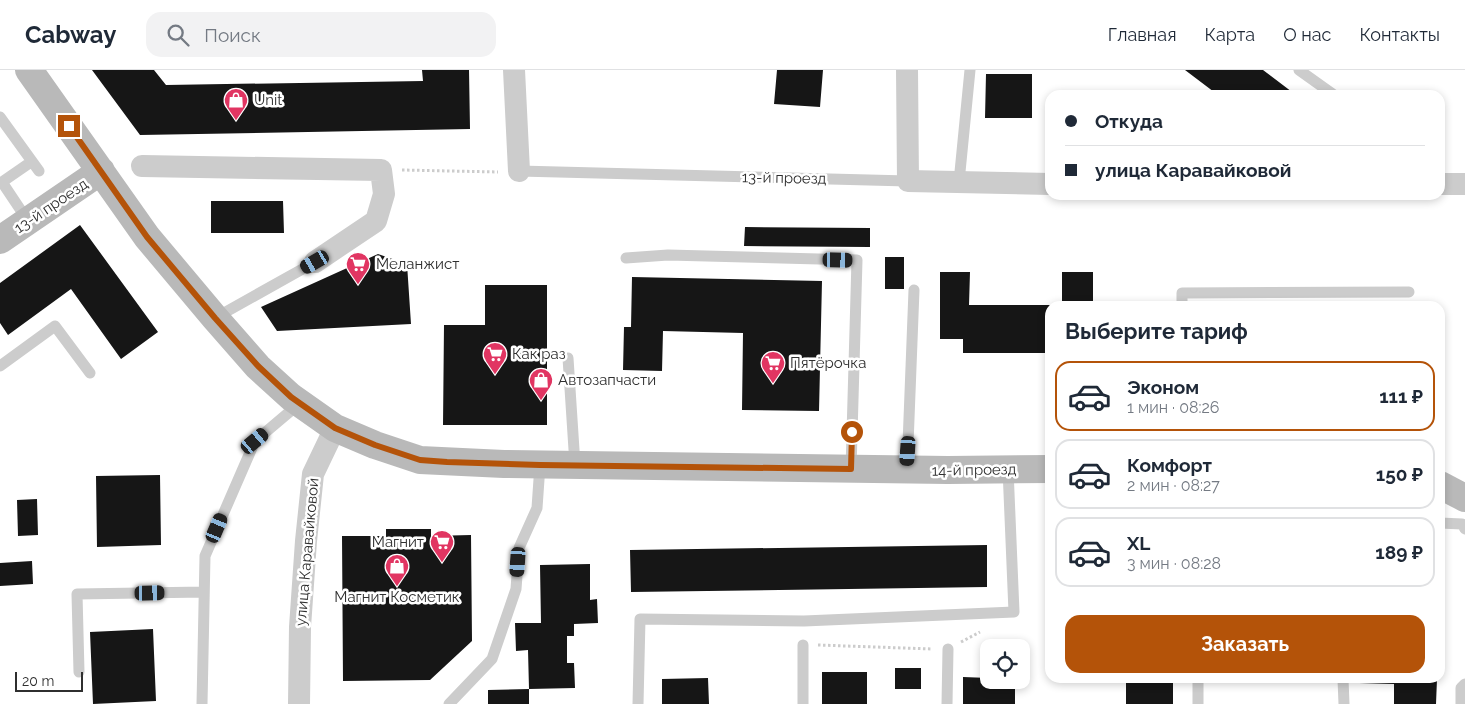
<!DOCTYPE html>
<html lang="ru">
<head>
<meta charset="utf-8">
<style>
	:root { --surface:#fff; --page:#f2f2f3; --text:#1f2937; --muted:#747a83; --line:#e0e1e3; --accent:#b45309 }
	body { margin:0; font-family:Raleway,sans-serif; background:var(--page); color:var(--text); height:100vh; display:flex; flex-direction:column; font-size:19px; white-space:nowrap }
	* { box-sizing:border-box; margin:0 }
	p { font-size:16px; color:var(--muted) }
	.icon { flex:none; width:28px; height:28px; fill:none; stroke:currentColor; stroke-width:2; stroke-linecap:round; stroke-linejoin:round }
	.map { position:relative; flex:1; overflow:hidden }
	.drawer { position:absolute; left:1045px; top:231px; width:400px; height:382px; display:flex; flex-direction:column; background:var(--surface); border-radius:15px; box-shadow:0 2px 8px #0003 }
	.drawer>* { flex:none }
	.banner { position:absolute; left:1045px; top:20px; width:400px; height:110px; border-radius:15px; box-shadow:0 2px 8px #0003; display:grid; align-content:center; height:110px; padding:0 20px; background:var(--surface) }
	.fabs { position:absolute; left:980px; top:569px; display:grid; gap:10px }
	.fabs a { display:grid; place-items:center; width:50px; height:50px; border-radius:10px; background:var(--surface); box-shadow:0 2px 8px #0003; font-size:25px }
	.scale { position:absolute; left:15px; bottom:12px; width:68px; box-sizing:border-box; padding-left:5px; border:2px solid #2f2f2f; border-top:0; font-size:14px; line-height:18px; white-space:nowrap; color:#2f2f2f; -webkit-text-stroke:4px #fff; paint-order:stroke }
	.end { position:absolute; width:22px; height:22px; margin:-11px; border:6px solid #b45309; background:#fff; box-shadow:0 0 0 2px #fff }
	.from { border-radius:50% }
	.car { position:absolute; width:15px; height:30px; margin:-15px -8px; border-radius:6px; box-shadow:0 0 4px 1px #0007; background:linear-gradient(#222 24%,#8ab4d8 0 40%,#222 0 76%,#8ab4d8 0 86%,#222 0) }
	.banner b { display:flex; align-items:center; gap:18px; height:48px; font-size:19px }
	.banner b+b { border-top:1px solid var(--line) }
	.banner i { width:12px; height:12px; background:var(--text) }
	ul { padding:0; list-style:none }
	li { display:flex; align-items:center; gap:15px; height:70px; margin:0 10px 8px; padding:0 10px; border:2px solid var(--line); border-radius:15px }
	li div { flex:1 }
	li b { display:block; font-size:19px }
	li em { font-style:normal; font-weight:700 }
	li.on { border-color:var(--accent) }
	li>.icon { width:45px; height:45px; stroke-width:1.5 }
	h2 { padding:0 20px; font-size:22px; line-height:60px }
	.button { display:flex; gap:10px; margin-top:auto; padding:10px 20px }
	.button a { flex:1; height:58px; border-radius:15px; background:var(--accent); color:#fff; font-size:20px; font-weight:700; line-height:58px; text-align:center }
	header { display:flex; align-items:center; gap:30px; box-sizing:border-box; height:70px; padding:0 25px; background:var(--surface); border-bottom:1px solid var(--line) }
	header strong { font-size:24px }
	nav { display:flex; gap:28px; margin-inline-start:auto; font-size:18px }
	.search { width:350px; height:45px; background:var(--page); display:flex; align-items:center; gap:12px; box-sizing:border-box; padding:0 18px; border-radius:15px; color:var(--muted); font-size:19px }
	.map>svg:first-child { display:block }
	.building { fill:#161616 }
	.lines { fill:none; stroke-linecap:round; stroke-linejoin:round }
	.path { stroke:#ccc; stroke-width:3; stroke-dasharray:2.5 2.5; stroke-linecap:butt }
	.lane { stroke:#ccc; stroke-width:11 }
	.street { stroke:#ccc; stroke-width:22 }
	.secondary { stroke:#b9b9b9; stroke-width:28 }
	.route { stroke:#b45309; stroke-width:6 }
	.labels { text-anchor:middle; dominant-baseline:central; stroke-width:5; stroke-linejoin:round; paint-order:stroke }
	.poi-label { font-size:15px; fill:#2f2f2f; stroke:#fff; text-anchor:start }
	.street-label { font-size:15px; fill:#2f2f2f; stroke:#fff }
</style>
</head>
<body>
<header>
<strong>Cabway</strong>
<div class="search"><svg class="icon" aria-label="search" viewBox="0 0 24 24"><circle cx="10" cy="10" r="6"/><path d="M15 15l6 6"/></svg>Поиск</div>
<nav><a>Главная</a><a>Карта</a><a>О нас</a><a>Контакты</a></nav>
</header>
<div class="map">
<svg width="1465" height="634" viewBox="0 0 1465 634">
	<rect width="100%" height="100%" fill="#fff"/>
	<path class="building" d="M92,0H154L166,15L423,11L422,0H469L470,59L140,65Z
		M777,0H823L820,37L774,34Z
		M1185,0H1263L1296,25H1218Z
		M986,4H1032V48H985Z
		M211,131H283L284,163H211Z
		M80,155L158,262L121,289L71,219L8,265L0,253V213Z
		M745,157L870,158V177L744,176Z
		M378,184L407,194L411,254L277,261L261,237Z
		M885,187H904V219H885Z
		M940,202H970L969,235H1050V283H963V269H940Z
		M1062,202H1093V236H1062Z
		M632,207L822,211L819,341L742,340L743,263L663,261L662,301L623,300L624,257H631Z
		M485,215H547V355H443L444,255H485Z
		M1209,232L1407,233V236H1209Z
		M160,405L161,475L97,477L96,406Z
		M37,429L38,465L18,466L17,430Z
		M386,459H431V466L471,465L472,571L430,610L343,611L342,466H386Z
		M987,475V517L631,522L630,480Z
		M32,491L33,514L0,516V493Z
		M590,494V530L597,529L598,553L574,554V566H567V593H574L575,618L529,619L528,580L516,581L515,553H541L540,495Z
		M153,559L156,631L93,634L90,562Z
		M895,598H921V619H895Z
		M822,602H867V634H822Z
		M963,607L989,608V610H1015V634H963Z
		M708,608L709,634H662V609Z
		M1126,609H1173V634H1126Z
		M1359,609H1437L1436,634H1394V614L1359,613Z
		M529,619V634H488V620Z"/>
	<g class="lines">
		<path class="path" d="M402,100L498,102
			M961,572L980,562
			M818,575L932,579"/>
		<path class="lane" d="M1299,0L1334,25
			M0,47L39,101
			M519,101L908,111
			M2,112L31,92
			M959,112L970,0
			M0,113L2,112L28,151
			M626,188L668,185L857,190L851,399
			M1182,236V223L1409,222
			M215,248L315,192
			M568,288L575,395
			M0,296L55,256L90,303
			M907,400L914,220
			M1440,453L1462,454L1465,459
			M79,602L77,524L204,522
			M1198,609V634
			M1343,609L1344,634
			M202,634L205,486L255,371L300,333
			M449,634L492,589L516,519L519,478L537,438L540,395
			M638,634L640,549L804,551L1014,542L1008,399
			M803,634V575
			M947,634L948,579
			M1461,634V618L1465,614"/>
		<path class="street" d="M514,0L519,101
			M907,0L908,111L1050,114
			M142,96L381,100L384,124L376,151L315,192
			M1440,114H1465
			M299,634L300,557L306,471L313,404L335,358"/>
		<path class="secondary" d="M29,0L147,167L215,248L258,297L291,327L335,358L375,375L420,390L504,394L948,400L1050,399
			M0,170L101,101
			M1440,415L1465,428"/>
	</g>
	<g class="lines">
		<path class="route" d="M69,56L147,167L215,248L258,296L291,327L335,358L375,375L420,390L447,392L540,395L851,399L852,362"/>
	</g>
	<defs>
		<g id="shop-pin" transform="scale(1.25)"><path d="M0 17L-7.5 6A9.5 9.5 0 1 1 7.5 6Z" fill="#e13562" stroke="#fff"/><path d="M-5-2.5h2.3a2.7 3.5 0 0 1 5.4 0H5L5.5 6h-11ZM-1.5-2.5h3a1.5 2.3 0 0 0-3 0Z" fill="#fff"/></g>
		<g id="supermarket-pin" transform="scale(1.25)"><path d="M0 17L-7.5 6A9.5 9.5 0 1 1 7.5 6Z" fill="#e13562" stroke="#fff"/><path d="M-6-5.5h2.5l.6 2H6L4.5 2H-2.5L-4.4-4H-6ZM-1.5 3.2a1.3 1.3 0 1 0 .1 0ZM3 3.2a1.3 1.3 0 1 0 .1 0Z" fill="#fff"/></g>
	</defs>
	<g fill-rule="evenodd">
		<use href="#shop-pin" x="236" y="30"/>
		<use href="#supermarket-pin" x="358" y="194"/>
		<use href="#supermarket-pin" x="495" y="284"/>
		<use href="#supermarket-pin" x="773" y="293"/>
		<use href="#shop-pin" x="541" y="310"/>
		<use href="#supermarket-pin" x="442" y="472"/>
		<use href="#shop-pin" x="397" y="496"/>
	</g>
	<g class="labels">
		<g class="poi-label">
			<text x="254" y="30">Unit</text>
			<text x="376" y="194">Меланжист</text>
			<text x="512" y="284">Как раз</text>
			<text x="790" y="293">Пятёрочка</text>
			<text x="558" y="310">Автозапчасти</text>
			<text x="424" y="472" text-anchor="end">Магнит</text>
			<text x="397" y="527" text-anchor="middle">Магнит Косметик</text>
		</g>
		<g class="street-label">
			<text transform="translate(784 108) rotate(1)">13-й проезд</text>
			<text transform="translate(51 136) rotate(-34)">13-й проезд</text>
			<text transform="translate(974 400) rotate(-1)">14-й проезд</text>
			<text transform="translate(307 482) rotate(-85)">улица Каравайковой</text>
		</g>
	</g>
</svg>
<div class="fabs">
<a><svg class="icon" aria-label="locate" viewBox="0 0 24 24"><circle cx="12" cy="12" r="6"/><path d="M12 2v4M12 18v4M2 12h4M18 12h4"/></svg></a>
</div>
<div class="scale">20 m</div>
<i class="end from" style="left:852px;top:362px"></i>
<i class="end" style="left:69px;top:56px"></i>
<i class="car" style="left:838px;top:190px;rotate:91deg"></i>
<i class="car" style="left:315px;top:192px;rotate:240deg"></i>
<i class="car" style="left:255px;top:371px;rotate:50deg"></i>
<i class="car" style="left:908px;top:381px;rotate:184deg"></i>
<i class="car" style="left:217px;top:458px;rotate:23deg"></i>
<i class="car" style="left:518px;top:492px;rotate:184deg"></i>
<i class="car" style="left:150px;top:523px;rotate:89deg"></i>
<div class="banner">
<b><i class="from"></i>Откуда</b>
<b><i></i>улица Каравайковой</b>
</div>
<section class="drawer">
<h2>Выберите тариф</h2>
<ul>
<li class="on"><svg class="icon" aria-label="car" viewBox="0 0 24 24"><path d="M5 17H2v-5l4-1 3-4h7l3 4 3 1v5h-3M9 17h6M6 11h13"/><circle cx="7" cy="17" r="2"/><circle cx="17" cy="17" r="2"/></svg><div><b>Эконом</b><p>1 мин · 08:26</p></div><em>111 ₽</em></li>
<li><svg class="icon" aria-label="car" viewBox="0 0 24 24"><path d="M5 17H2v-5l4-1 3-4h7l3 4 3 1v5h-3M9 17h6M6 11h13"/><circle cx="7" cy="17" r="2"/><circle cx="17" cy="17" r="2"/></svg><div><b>Комфорт</b><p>2 мин · 08:27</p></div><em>150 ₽</em></li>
<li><svg class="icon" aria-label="car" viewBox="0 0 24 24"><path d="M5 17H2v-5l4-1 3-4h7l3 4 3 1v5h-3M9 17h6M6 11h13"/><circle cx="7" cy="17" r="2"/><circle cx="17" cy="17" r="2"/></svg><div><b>XL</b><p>3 мин · 08:28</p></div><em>189 ₽</em></li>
</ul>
<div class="button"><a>Заказать</a></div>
</section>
</div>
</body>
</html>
